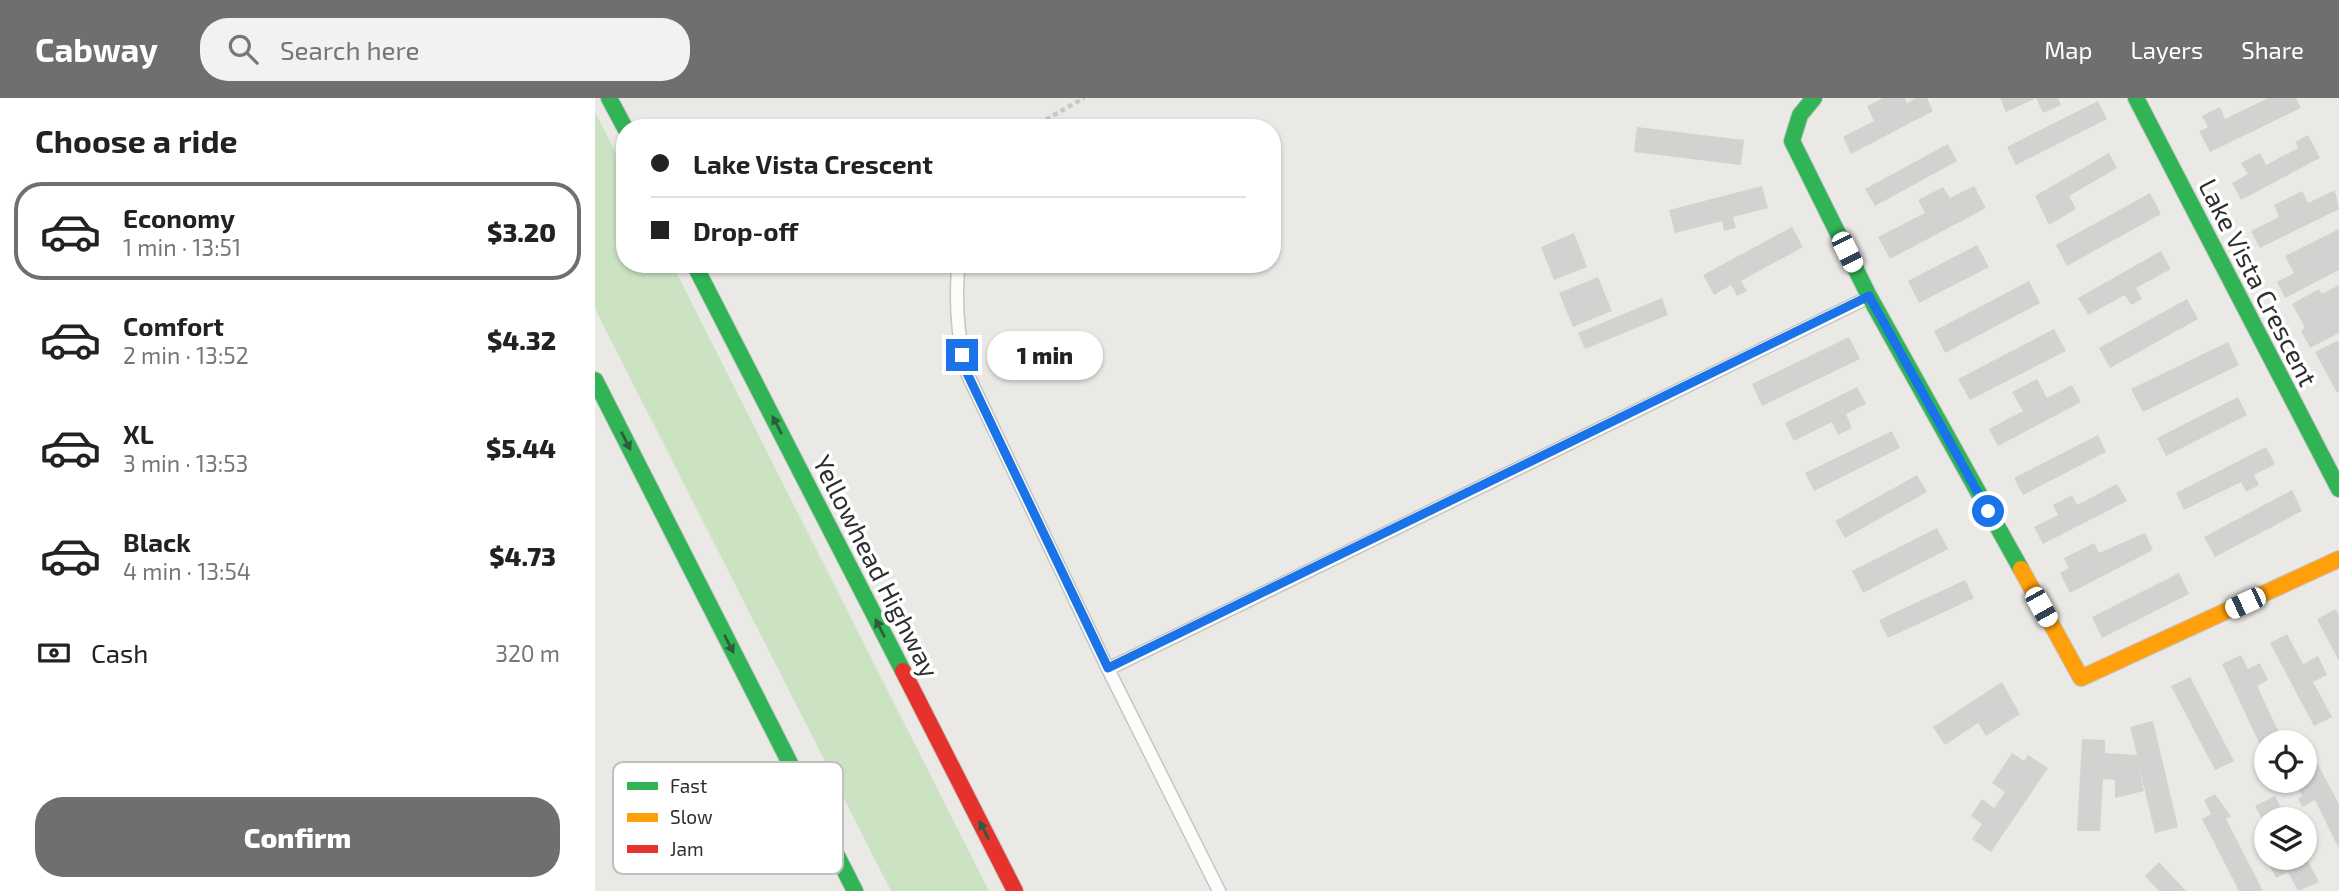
<!DOCTYPE html>
<html lang="en">
<head>
<meta charset="utf-8">
<style>
	:root { --surface:#fff; --page:#f2f2f2; --text:#222; --muted:#767676; --line:#e0e0e0; --accent:#706f6e }
	body { margin:0; font-family:"Exo 2",sans-serif; background:var(--page); color:var(--text); height:100vh; display:flex; flex-direction:column; font-size:26px; white-space:nowrap }
	* { box-sizing:border-box; margin:0 }
	p { font-size:23px; color:var(--muted) }
	.icon { flex:none; width:38px; height:38px; fill:none; stroke:currentColor; stroke-width:2; stroke-linecap:round; stroke-linejoin:round }
	.map { position:relative; flex:1; overflow:hidden }
	.drawer { display:flex; flex-direction:column; background:var(--surface); width:595px }
	.drawer>* { flex:none }
	.hud { position:absolute; left:21px; top:21px; width:665px; height:154px; border-radius:28px; box-shadow:0 2px 5px #0004; display:grid; align-content:center; height:154px; padding:0 35px; background:var(--surface) }
	.controls { position:absolute; left:1659px; top:632px; display:grid; gap:14px }
	.controls a { display:grid; place-items:center; width:63px; height:63px; border-radius:50%; background:var(--surface); box-shadow:0 2px 5px #0004; font-size:35px }
	.end { position:absolute; width:32px; height:32px; margin:-16px; border:9px solid #1a73e8; background:#fff; box-shadow:0 0 0 4px #fff }
	.from { border-radius:50% }
	.bubble { position:absolute; height:49px; border-radius:24px; background:var(--surface); box-shadow:0 2px 5px #0004; font-size:23px; font-weight:800; line-height:49px; text-align:center }
	.car { position:absolute; width:21px; height:42px; margin:-21px -10px; border-radius:9px; box-shadow:0 0 5px 2px #0007; background:linear-gradient(#fff 24%,#345 0 40%,#fff 0 76%,#345 0 86%,#fff 0) }
	.hud b { display:flex; align-items:center; gap:24px; height:66px; font-size:26px }
	.hud b+b { border-top:2px solid var(--line) }
	.hud i { width:18px; height:18px; background:var(--text) }
	ul { padding:0; list-style:none }
	li { display:flex; align-items:center; gap:21px; height:98px; margin:0 14px 10px; padding:0 21px; border:4px solid transparent; border-radius:28px }
	li div { flex:1 }
	li b { display:block; font-size:26px }
	li em { font-style:normal; font-weight:800 }
	li.current { border-color:var(--accent) }
	li>.icon { width:63px; height:63px; stroke-width:1.5 }
	h2 { padding:0 35px; font-size:32px; line-height:84px }
	.pay { display:flex; align-items:center; gap:18px; height:77px; padding:0 35px; font-size:26px }
	.pay p { margin-inline-start:auto }
	.button { display:flex; gap:14px; margin-top:auto; padding:14px 35px }
	.button a { flex:1; height:80px; border-radius:28px; background:var(--accent); color:#fff; font-size:28px; font-weight:800; line-height:80px; text-align:center }
	header { display:flex; align-items:center; gap:42px; box-sizing:border-box; height:98px; padding:0 35px; background:var(--accent); color:#fff }
	header strong { font-size:33px }
	nav { display:flex; gap:38px; margin-inline-start:auto; font-size:24px }
	.search { width:490px; height:63px; background:var(--page); display:flex; align-items:center; gap:18px; box-sizing:border-box; padding:0 24px; border-radius:28px; color:var(--muted); font-size:26px }
	main { display:flex; flex:1; min-height:0 }
	.map>svg:first-child { display:block }
	.green { fill:#cbe3c2 }
	.building { fill:#d3d2d0 }
	.lines { fill:none; stroke-linecap:round; stroke-linejoin:round }
	.lane-casing { stroke:#c5c5c4; stroke-width:15 }
	.fast-casing { stroke:#c5c5c4; stroke-width:18 }
	.slow-casing { stroke:#c5c5c4; stroke-width:18 }
	.jam-casing { stroke:#c5c5c4; stroke-width:18 }
	.path { stroke:#c9c9c8; stroke-width:4.5; stroke-dasharray:5 3.5; stroke-linecap:butt }
	.lane { stroke:#fcfcfb; stroke-width:12 }
	.fast { stroke:#30b455; stroke-width:16 }
	.slow { stroke:#ff9f0a; stroke-width:16 }
	.jam { stroke:#e5322d; stroke-width:16 }
	.oneway { fill:#2f5d3c }
	.route { stroke:#1a73e8; stroke-width:9 }
	.labels { text-anchor:middle; dominant-baseline:central; stroke-width:7; stroke-linejoin:round; paint-order:stroke }
	.street-label { font-size:26px; fill:#2e2e2e; stroke:#fff }
	.key { fill:#fff; stroke:#c0c0c0; stroke-width:2 }
	.key-label { font-size:19px; fill:#2e2e2e }
</style>
</head>
<body>
<header>
<strong>Cabway</strong>
<div class="search"><svg class="icon" aria-label="search" viewBox="0 0 24 24"><circle cx="10" cy="10" r="6"/><path d="M15 15l6 6"/></svg>Search here</div>
<nav><a>Map</a><a>Layers</a><a>Share</a></nav>
</header>
<main>
<section class="drawer">
<h2>Choose a ride</h2>
<ul>
<li class="current"><svg class="icon" aria-label="car" viewBox="0 0 24 24"><path d="M5 17H2v-5l4-1 3-4h7l3 4 3 1v5h-3M9 17h6M6 11h13"/><circle cx="7" cy="17" r="2"/><circle cx="17" cy="17" r="2"/></svg><div><b>Economy</b><p>1 min · 13:51</p></div><em>$3.20</em></li>
<li><svg class="icon" aria-label="car" viewBox="0 0 24 24"><path d="M5 17H2v-5l4-1 3-4h7l3 4 3 1v5h-3M9 17h6M6 11h13"/><circle cx="7" cy="17" r="2"/><circle cx="17" cy="17" r="2"/></svg><div><b>Comfort</b><p>2 min · 13:52</p></div><em>$4.32</em></li>
<li><svg class="icon" aria-label="car" viewBox="0 0 24 24"><path d="M5 17H2v-5l4-1 3-4h7l3 4 3 1v5h-3M9 17h6M6 11h13"/><circle cx="7" cy="17" r="2"/><circle cx="17" cy="17" r="2"/></svg><div><b>XL</b><p>3 min · 13:53</p></div><em>$5.44</em></li>
<li><svg class="icon" aria-label="car" viewBox="0 0 24 24"><path d="M5 17H2v-5l4-1 3-4h7l3 4 3 1v5h-3M9 17h6M6 11h13"/><circle cx="7" cy="17" r="2"/><circle cx="17" cy="17" r="2"/></svg><div><b>Black</b><p>4 min · 13:54</p></div><em>$4.73</em></li>
</ul>
<div class="pay"><svg class="icon" aria-label="cash" viewBox="0 0 24 24"><path d="M3 7h18v10H3z"/><circle cx="12" cy="12" r="2"/></svg>Cash<p>320 m</p></div>
<div class="button"><a>Confirm</a></div>
</section>
<div class="map">
<svg width="1744" height="793" viewBox="0 0 1744 793">
	<rect width="100%" height="100%" fill="#eae9e5"/>
	<path class="green" d="M0,14L30,73V166H77L394,793H296L0,211Z"/>
	<path class="building" d="M1288,0H1310L1312,5L1321,0H1332L1338,13L1256,56L1248,39L1279,23L1272,8Z
		M1405,0H1463L1466,7L1448,15L1441,0L1411,14Z
		M1673,0H1701L1706,10L1615,54L1604,33L1613,29L1607,18L1625,9L1630,21Z
		M1503,3L1512,21L1421,67L1412,49Z
		M1042,29L1149,42L1146,67L1039,54Z
		M1713,37L1725,60L1646,102L1637,85L1653,76L1646,65L1665,55L1671,67L1703,50L1700,44Z
		M1353,46L1362,63L1280,108L1270,91Z
		M1514,55L1522,70L1474,98L1481,111L1454,127L1440,98Z
		M1167,88L1173,110L1138,119L1141,130L1129,133L1127,123L1080,135L1074,112Z
		M1379,88L1391,110L1295,161L1283,139L1330,115L1323,102L1348,89L1355,100Z
		M1740,92L1744,111L1665,150L1656,133L1684,119L1679,107L1707,93L1713,105Z
		M1555,95L1566,116L1472,168L1461,147Z
		M1197,129L1208,149L1146,183L1152,193L1142,198L1136,187L1119,197L1108,177Z
		M1744,131V172L1690,200L1682,184L1699,175L1690,158Z
		M979,135L992,169L959,182L946,149Z
		M1382,147L1394,169L1324,205L1313,183Z
		M1566,153L1576,171L1541,190L1547,201L1536,207L1530,197L1493,217L1483,200Z
		M1003,179L1017,213L978,229L964,195Z
		M1434,183L1445,205L1350,255L1339,233Z
		M1744,187V235L1715,250L1706,233L1710,230L1697,206L1724,191L1727,196Z
		M1067,200L1073,217L990,251L983,235Z
		M1592,201L1603,221L1515,270L1504,250Z
		M1459,231L1471,253L1375,302L1363,281Z
		M1254,239L1265,261L1167,308L1157,286Z
		M1744,242V294L1742,295L1720,254Z
		M1633,244L1644,267L1548,314L1536,291Z
		M1442,281L1452,300L1477,287L1486,304L1403,348L1394,331L1428,313L1417,294Z
		M1262,289L1271,306L1251,316L1257,330L1243,337L1237,324L1199,343L1190,325Z
		M1643,299L1652,317L1571,358L1562,340Z
		M1297,333L1305,350L1219,393L1210,375Z
		M1503,337L1511,354L1428,397L1419,380Z
		M1671,349L1680,366L1659,377L1664,387L1651,394L1646,384L1589,412L1581,395Z
		M1322,377L1332,394L1250,440L1240,423Z
		M1522,386L1532,403L1448,446L1439,429L1463,417L1458,407L1477,397L1482,407Z
		M1697,392L1707,413L1620,459L1609,439Z
		M1342,430L1353,451L1268,495L1257,473Z
		M1550,435L1558,452L1475,495L1465,475L1474,470L1469,460L1499,445L1504,455Z
		M1584,475L1594,496L1507,540L1497,519Z
		M1370,482L1379,500L1293,540L1284,522Z
		M1741,511L1744,518V563L1722,521Z
		M1692,536L1708,566L1723,558L1732,577L1718,584L1737,619L1719,628L1675,545Z
		M1646,557L1653,571L1665,565L1673,582L1662,588L1688,643L1671,644L1668,653L1627,566Z
		M1595,579L1639,663L1620,672L1576,588Z
		M1407,584L1425,616L1391,638L1383,625L1350,647L1338,629Z
		M1558,623L1583,729L1560,735L1543,664L1549,693L1520,700V682L1508,681L1505,733H1482L1487,641L1510,642V655L1542,657L1535,629Z
		M1417,655L1429,663L1433,657L1453,670L1396,754L1377,741L1387,726L1376,718L1387,701L1399,710L1410,694L1397,685Z
		M1722,665L1744,706V751L1720,702L1707,709L1703,700L1707,698L1701,686L1715,683L1710,671Z
		M1620,696L1636,718L1631,721L1668,793H1644L1607,721L1616,716L1609,702Z
		M1680,698L1692,721H1671V729L1660,708Z
		M1671,740V760H1711L1724,784L1703,793L1693,774L1681,780L1663,744Z
		M1564,764L1591,793H1564L1550,778Z"/>
	<g class="lines">
		<g class="lane-casing">
			<path id="lane" d="M363,173C360,207 363,237 370,271L513,571L624,793
				M513,571L1274,199"/>
		</g>
		<g class="fast-casing">
			<path id="fast" d="M14,0L30,30
				M1219,0L1205,17L1197,43L1274,198L1426,471
				M1541,0L1744,391
				M99,166L308,573
				M0,282L260,793"/>
		</g>
		<g class="slow-casing">
			<path id="slow" d="M1426,471L1486,580L1744,461"/>
		</g>
		<g class="jam-casing">
			<path id="jam" d="M308,573L420,793"/>
		</g>
		<path class="path" d="M436,30L489,0"/>
		<use href="#lane" class="lane"/>
		<use href="#fast" class="fast"/>
		<use href="#slow" class="slow"/>
		<use href="#jam" class="jam"/>
	</g>
	<defs><path id="oneway-solid" d="M-6-.8H1V-3.2L6.5 0L1 3.2V.8H-6Z" transform="scale(1.75)"/></defs>
	<g class="oneway">
		<use href="#oneway-solid" transform="translate(182 327) rotate(-117)"/>
		<use href="#oneway-solid" transform="translate(31 343) rotate(63)"/>
		<use href="#oneway-solid" transform="translate(285 530) rotate(-117)"/>
		<use href="#oneway-solid" transform="translate(134 546) rotate(63)"/>
		<use href="#oneway-solid" transform="translate(389 732) rotate(-117)"/>
	</g>
	<g class="lines">
		<path class="route" d="M367,257L370,271L513,570L1274,198L1393,413"/>
	</g>
	<g class="labels">
		<g class="street-label">
			<text transform="translate(1664 184) rotate(63)">Lake Vista Crescent</text>
			<text transform="translate(282 468) rotate(63)">Yellowhead Highway</text>
		</g>
	</g>
	<rect x="18" y="664" width="230" height="112" rx="10" class="key"/>
	<rect x="32" y="684" width="31" height="8" fill="#30b455"/>
	<rect x="32" y="715" width="31" height="9" fill="#ff9f0a"/>
	<rect x="32" y="747" width="31" height="8" fill="#e5322d"/>
	<g class="key-label">
		<text x="75" y="695">Fast</text>
		<text x="75" y="726">Slow</text>
		<text x="75" y="758">Jam</text>
	</g>
</svg>
<div class="controls">
<a><svg class="icon" aria-label="locate" viewBox="0 0 24 24"><circle cx="12" cy="12" r="6"/><path d="M12 2v4M12 18v4M2 12h4M18 12h4"/></svg></a>
<a><svg class="icon" aria-label="layers" viewBox="0 0 24 24"><path d="M12 4l9 5-9 5-9-5zM3 14l9 5 9-5"/></svg></a>
</div>
<i class="end from" style="left:1393px;top:413px"></i>
<i class="end" style="left:367px;top:257px"></i>
<div class="bubble" style="left:392px;top:233px;width:116px">1 min</div>
<i class="car" style="left:1252px;top:154px;rotate:154deg"></i>
<i class="car" style="left:1650px;top:505px;rotate:245deg"></i>
<i class="car" style="left:1446px;top:509px;rotate:151deg"></i>
<div class="hud">
<b><i class="from"></i>Lake Vista Crescent</b>
<b><i></i>Drop-off</b>
</div>
</div>
</main>
</body>
</html>
